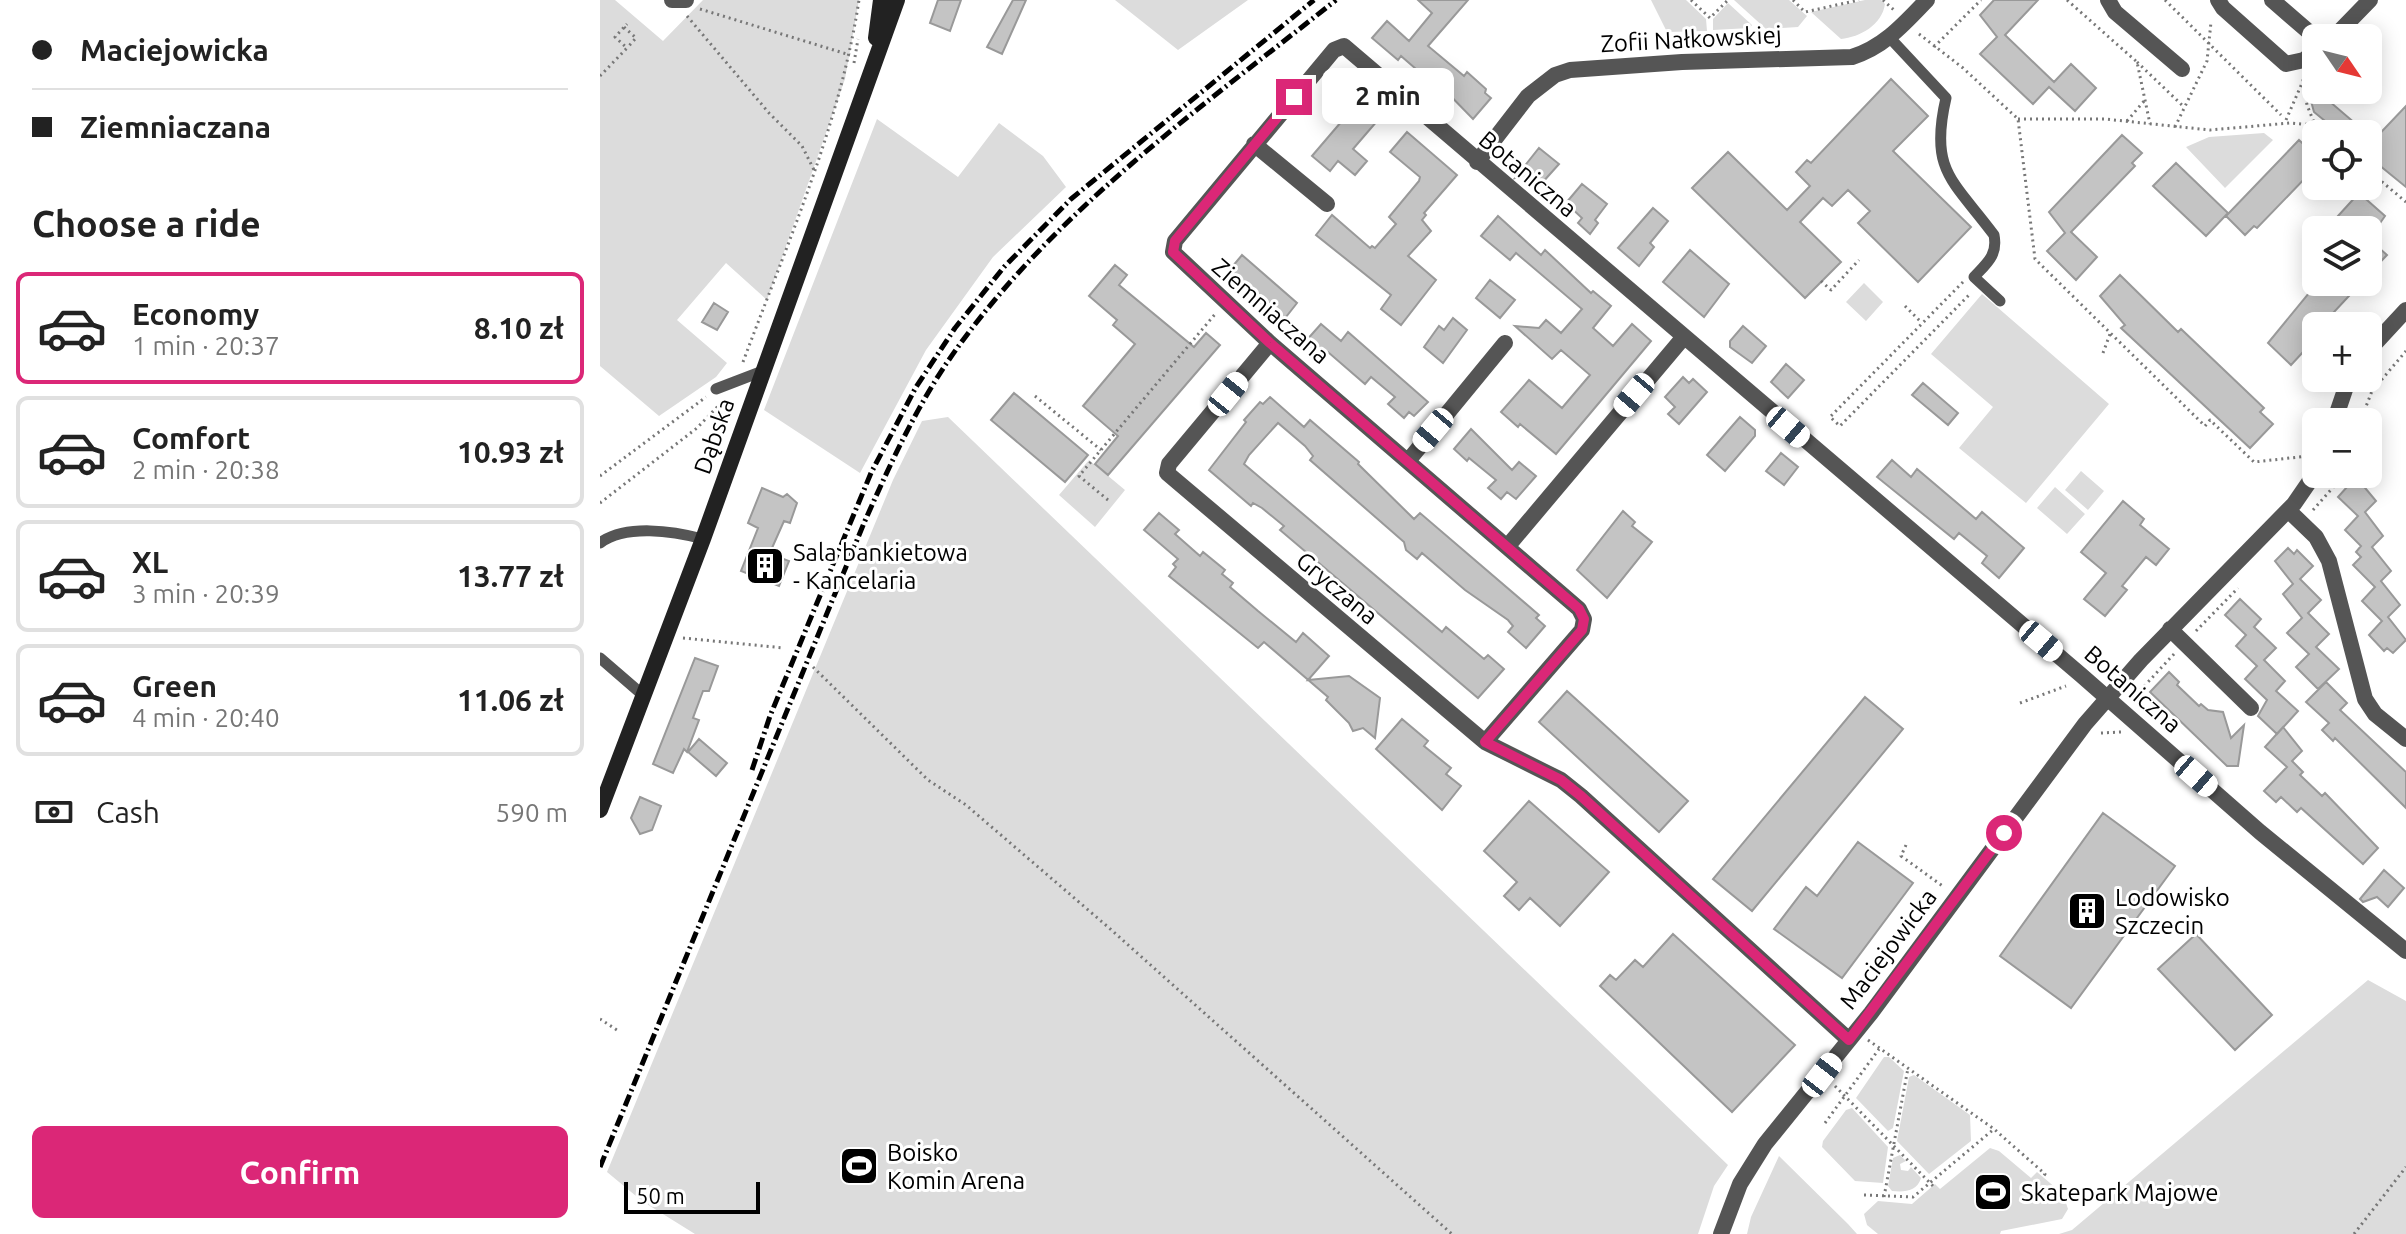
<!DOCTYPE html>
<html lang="en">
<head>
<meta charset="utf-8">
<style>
	:root { --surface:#fff; --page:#f6f6f6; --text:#222; --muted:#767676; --line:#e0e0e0; --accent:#db2777 }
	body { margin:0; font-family:Ubuntu,sans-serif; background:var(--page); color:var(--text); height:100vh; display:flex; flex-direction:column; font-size:30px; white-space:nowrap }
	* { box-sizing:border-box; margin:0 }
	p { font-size:26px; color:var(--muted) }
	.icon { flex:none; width:44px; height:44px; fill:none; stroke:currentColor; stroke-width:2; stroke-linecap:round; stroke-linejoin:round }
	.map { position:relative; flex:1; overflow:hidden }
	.drawer { display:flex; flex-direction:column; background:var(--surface); width:600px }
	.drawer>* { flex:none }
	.hud { display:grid; align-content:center; height:176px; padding:0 32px; background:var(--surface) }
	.needle { width:52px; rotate:125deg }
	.fabs { position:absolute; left:1702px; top:24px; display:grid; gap:16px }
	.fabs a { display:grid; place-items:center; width:80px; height:80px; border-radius:12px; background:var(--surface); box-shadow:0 4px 20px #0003; font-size:40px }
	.scale { position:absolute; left:24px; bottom:20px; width:136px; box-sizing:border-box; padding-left:8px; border:4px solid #000; border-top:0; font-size:22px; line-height:28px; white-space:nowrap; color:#000; -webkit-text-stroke:6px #fff; paint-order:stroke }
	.end { position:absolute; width:36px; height:36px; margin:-18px; border:10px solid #db2777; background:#fff; box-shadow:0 0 0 4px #fff }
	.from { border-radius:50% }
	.bubble { position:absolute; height:56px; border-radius:12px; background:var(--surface); box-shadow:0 4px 20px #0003; font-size:26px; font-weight:600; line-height:56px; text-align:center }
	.car { position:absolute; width:24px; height:48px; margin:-24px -12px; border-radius:10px; box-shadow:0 0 6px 2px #0007; background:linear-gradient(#fff 24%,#345 0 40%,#fff 0 76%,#345 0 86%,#fff 0) }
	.hud b { display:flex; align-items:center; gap:28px; height:76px; font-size:30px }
	.hud b+b { border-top:2px solid var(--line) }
	.hud i { width:20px; height:20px; background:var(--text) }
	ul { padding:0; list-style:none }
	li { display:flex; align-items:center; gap:24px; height:112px; margin:0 16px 12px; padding:0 16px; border:4px solid var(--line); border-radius:12px }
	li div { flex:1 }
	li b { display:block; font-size:30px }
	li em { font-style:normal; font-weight:600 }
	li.current { border-color:var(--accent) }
	li>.icon { width:72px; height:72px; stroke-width:1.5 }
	h2 { padding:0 32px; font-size:36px; line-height:96px }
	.pay { display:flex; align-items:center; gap:20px; height:88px; padding:0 32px; font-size:30px }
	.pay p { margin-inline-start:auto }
	.cta { display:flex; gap:16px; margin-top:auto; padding:16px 32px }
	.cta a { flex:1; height:92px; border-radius:12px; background:var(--accent); color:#fff; font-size:32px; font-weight:600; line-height:92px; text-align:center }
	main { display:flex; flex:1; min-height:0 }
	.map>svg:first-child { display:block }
	.green { fill:#dcdcdc }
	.building { fill:#c4c4c4; stroke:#999; stroke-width:2 }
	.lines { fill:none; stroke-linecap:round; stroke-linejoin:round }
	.path { stroke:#777; stroke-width:3; stroke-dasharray:2 4; stroke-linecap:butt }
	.lane { stroke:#555; stroke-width:11 }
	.street { stroke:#555; stroke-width:16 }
	.secondary { stroke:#222; stroke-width:16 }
	.rail { stroke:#000; stroke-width:5; stroke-dasharray:12 4 2 4; stroke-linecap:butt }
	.route { stroke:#db2777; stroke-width:10 }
	.labels { text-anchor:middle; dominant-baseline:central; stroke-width:6; stroke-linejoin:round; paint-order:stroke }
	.street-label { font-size:24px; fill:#000; stroke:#fff }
	.poi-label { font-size:24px; fill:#000; stroke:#fff; text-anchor:start }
</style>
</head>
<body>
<main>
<section class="drawer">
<div class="hud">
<b><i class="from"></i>Maciejowicka</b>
<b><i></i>Ziemniaczana</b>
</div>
<h2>Choose a ride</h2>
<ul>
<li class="current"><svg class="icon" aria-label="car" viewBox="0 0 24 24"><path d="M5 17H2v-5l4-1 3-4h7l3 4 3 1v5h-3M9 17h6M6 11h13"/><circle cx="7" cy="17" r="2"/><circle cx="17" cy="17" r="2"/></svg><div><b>Economy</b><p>1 min · 20:37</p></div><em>8.10 zł</em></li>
<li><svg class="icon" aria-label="car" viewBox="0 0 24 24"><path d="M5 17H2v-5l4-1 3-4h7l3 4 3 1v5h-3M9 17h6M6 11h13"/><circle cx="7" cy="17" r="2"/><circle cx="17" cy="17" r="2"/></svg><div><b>Comfort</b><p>2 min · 20:38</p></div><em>10.93 zł</em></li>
<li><svg class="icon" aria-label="car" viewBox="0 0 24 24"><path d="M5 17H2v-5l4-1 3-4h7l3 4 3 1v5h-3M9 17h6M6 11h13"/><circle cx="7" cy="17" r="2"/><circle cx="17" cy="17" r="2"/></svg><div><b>XL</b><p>3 min · 20:39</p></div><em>13.77 zł</em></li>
<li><svg class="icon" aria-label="car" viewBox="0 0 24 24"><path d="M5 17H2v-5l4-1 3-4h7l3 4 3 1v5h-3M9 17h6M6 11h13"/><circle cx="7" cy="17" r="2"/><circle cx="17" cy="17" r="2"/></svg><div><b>Green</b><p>4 min · 20:40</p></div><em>11.06 zł</em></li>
</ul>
<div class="pay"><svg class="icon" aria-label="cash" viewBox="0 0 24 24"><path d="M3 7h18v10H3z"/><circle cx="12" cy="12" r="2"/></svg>Cash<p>590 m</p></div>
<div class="cta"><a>Confirm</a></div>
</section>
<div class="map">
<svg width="1806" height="1234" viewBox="0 0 1806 1234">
	<rect width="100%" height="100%" fill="#fff"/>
	<path class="green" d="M0,0H15L63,41L103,0H259L245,79L167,300L126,263L77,320L127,363L116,377L59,416L0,366Z
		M515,0H648L578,50Z
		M1051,0H1086L1106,19L1107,31L1067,32Z
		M1134,0H1189L1207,16L1198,27L1166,29Z
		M1265,0H1281L1285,4C1282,25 1260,37 1241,39L1211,12Z
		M1128,3L1152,25L1150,28L1113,30V19Z
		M277,119L358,177L399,123L443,156L466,187L393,257L326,350L260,473L164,410Z
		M1664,133L1673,140L1625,188L1586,147L1609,137Z
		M1264,283L1283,302L1266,321L1246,302Z
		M1382,294L1509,404L1426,503L1359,448L1393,407L1331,354Z
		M348,417L1128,1165L1114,1186L1098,1234H95L42,1201L7,1172L293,480L322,421Z
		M489,460L525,490L495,527L459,495Z
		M1481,471L1504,491L1488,510L1465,490Z
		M1455,487L1485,514L1467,534L1437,508Z
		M1768,980L1806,1001V1234H1459L1472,1230Z
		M1284,1057H1289L1304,1071L1293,1128L1288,1131L1256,1098Z
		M1314,1075L1370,1115L1371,1141L1329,1174L1297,1141L1309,1077Z
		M1252,1108L1288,1147L1283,1183L1255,1181L1222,1147L1223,1141L1246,1110Z
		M1390,1148L1399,1151L1431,1178L1437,1172L1463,1194L1468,1209L1462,1219L1401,1231L1400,1234H1278L1267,1225L1264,1214L1278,1201L1312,1204L1335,1184L1340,1189Z
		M1300,1155L1306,1161L1300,1164L1301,1170L1308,1171L1311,1167L1321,1178C1317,1192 1304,1192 1292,1191L1288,1186L1293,1158Z
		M1179,1156L1248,1224L1257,1234H1147L1151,1217Z"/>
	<path class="building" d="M338,0H361L350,31L330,23Z
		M413,0H426L402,54L387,47Z
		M818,0H868L828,46L864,76L867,72L886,89L885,93L891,98L873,119L835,80L832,83L801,56L798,60L772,38L787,21L809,41L832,13Z
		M1394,0H1438L1405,35L1454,82L1471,64L1496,88L1475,111L1449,87L1433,104L1380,54L1397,37L1380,15Z
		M1291,79L1328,116L1293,151L1371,227L1318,282L1258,223L1270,211L1248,190L1232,206L1223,198L1200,222L1241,262L1205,298L1092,188L1128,152L1187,210L1210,186L1196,172L1207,160L1211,163Z
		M1708,90H1725L1729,101L1756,124L1747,134H1741L1714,112Z
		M765,94L784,113L753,149L767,161L755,175L738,161L730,171L712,156Z
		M1806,106V187L1768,156V146Z
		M807,132L857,175L824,213L826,215L822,220L831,231L808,256L836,280L801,325L781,309L791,295L716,235L732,215L770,248L772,246L775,248L796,224L789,217L819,181L820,177L790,152Z
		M1522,135L1542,153L1532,163L1535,166L1471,232L1497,257L1476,280L1447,251L1465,233L1449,212Z
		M1699,140L1716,156L1710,168L1712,171L1657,228L1654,226L1645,235L1626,216Z
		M939,148L959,164L942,183L932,174L915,178Z
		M1576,163L1628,213L1606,236L1553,186Z
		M982,184L1007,204L995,220L998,223L990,234L978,223L982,218L966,203Z
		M1759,193L1785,216L1769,239L1787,255L1768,275V230H1760L1751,222L1748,225L1738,216Z
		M1053,208L1068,221L1050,243L1054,247L1039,266L1018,248Z
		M898,216L941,255L945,250L991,293L993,291L1011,306L993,328L1013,346L1032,324L1051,341L956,454L920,424L918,427L901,412L929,380L962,408L990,375L961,350L952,359L915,326L939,328L946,320L961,333L982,309L916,253L910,260L881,236Z
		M1090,250L1129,284L1104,317L1063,282Z
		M642,255L697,303L682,322L627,273Z
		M515,265L527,275L519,285L594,347L606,333L620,345L508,475L495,464L518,436L483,406L535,344L513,325L517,320L489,296Z
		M1520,275L1578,332L1581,329L1664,408L1660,412L1673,424L1650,448L1521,328L1525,325L1500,296Z
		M890,280L915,300L900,318L876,298Z
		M1718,282H1762L1721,326H1716V338L1691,365L1668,343Z
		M114,303L128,312L117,330L102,322Z
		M853,318L867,330L843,363L824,347L839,326L844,330Z
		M721,324L741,341L748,332L828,402L814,416L809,412L804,418L788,404L795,397L771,377L765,384L728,352L723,357L705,342Z
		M1143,326L1166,346L1152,363L1130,347V341Z
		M1186,364L1204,380L1188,398L1171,382Z
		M1083,377L1089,383L1093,379L1107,392L1079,424L1068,414L1075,407L1065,397Z
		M1323,383L1358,413L1348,425L1312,395Z
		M414,393L488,455L465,482L391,420Z
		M670,397L704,427L710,420L759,462L758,464L814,519L820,513L939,615L936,618L945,626L926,648L908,632L913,626L908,620L865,590L822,553L817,559L806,550L804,542L710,460L713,456L705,446L678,423L649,455L644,464L842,632L846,627L884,659L888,655L904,669L878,698L680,530L684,526L662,508L653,503L651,506L609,470L646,422L644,420L660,402L663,404Z
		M1140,417L1155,430V436L1125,471L1107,455Z
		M871,429L912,470L919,462L936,476L916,499L907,492L901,499L888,488L896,480L869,458L867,461L854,449Z
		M1181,453L1198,467L1184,485L1166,471Z
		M1292,460L1311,477L1317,469L1376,519L1382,512L1424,548L1399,578L1382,563L1387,556L1359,533L1354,539L1277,477Z
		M1756,477L1776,501L1765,512L1783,536L1772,547L1791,571L1781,581L1800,605L1788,617L1806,640L1793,653L1787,648L1784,651L1769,635L1782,621L1762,601L1775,587L1753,565L1761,557L1756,552L1761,546L1745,530L1758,516L1738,497Z
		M162,488L183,497L187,494L197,503L190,523L184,521L172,548L175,550L173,555L189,561L179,586L141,571L158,528L148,523Z
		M1523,501L1544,519L1540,525L1569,549L1556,565L1546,557L1522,586L1527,590L1505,616L1484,599L1506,573L1481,552Z
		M1023,511L1035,522L1032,526L1052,542L1007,598L977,570Z
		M559,513L579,530L575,534L600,556L603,552L625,570L622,574L633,583L630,587L658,611L696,642L703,633L729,656L708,680L749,676L780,698L775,738L763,728L753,731L749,723L726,700L728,697L664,642L658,648L569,576L576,567L573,564L578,559L544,530Z
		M1688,548L1694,554L1697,550L1713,566L1700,579L1721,600L1708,613L1729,634L1716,647L1739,669L1718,689L1696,667L1709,654L1687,633L1702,618L1683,594L1693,584L1675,561Z
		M1640,599L1661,619L1654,627L1676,648L1664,660L1685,681L1676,691L1698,711L1677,734L1658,716L1667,700L1645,679L1657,666L1636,646L1646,635L1625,615Z
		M95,658L118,666L109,691H103L93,718L99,720L87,752L84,749L73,773L53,764Z
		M1569,672L1579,682L1577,685L1599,706L1601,704L1608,710L1623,712L1631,738L1644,725L1638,766H1627L1550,692Z
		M1726,682L1747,703L1740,710L1806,772V808L1735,738L1733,741L1722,730L1729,723L1706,702Z
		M967,691L1088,801L1059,832L939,722Z
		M1265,697L1303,729L1152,911L1113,879Z
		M802,719L828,741L824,746L851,768L846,774L861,786L842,810L776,749Z
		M1683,727L1702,751L1692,761L1703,772L1700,775L1722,796L1725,793L1778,848L1763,864L1701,808L1697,812L1681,797L1676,802L1664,791L1687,767L1665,747Z
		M99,739L127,763L116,776L88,752Z
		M40,797L61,806L52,830L40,834L31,818Z
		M929,801L1009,872L960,926L930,898L919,910L904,896L917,882L884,851Z
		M1503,813L1575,866L1471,1008L1400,956Z
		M1258,842L1313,883L1242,978L1174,929L1206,887L1217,896Z
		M1784,870L1804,888L1788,907L1777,897L1763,902L1760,899Z
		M1073,934L1195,1045L1132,1112L1000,986L1010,975L1016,980L1035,960L1043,967Z
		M1596,934L1672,1015L1635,1050L1558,969Z"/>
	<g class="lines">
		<path class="path" d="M1091,0L1110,18L1128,0
			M1193,0L1205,12L1259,0
			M1283,0L1295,11
			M1467,0L1537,62L1550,124
			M1565,0L1681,115
			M100,9L250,55
			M87,16L169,113L202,146L214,170
			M24,27L36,38L27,48
			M1319,34L1363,68L1418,119L1435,259L1605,426L1610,420L1654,462L1708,456
			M1334,47L1381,0
			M1537,62L1583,106
			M254,63L258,39
			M0,76L27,48L15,37L27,24
			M1703,79L1707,105L1715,125
			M1418,119H1505L1610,130L1690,123L1715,125L1726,134
			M1686,120L1703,81
			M1527,121L1545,100
			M1575,127L1607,61L1611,22
			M1768,170L1806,202
			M1221,281L1231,290L1259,260
			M1363,282L1230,417L1240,426L1370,294
			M1305,306L1322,323
			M1503,353L1510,334
			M143,362C187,244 240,125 259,0
			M435,396L501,450
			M1760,422L1772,391L1806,351
			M1708,457L1716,430
			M0,476L106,397
			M508,500L479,476L616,313
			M0,503L97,428L123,401
			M1713,510L1745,474
			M1596,631L1638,588
			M83,638L184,648
			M213,667L328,780L366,805L508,927L852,1234
			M1536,695L1574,654
			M1420,703L1466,686
			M1501,733L1521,732
			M1306,845L1301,856L1344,887
			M0,1019L20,1032
			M1268,1040L1394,1129L1445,1174L1443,1177
			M1235,1086L1333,1186
			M1225,1123L1279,1049
			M1264,1195L1313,1197L1394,1129
			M1284,1197L1308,1068
			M1754,1234L1806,1167"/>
		<path class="lane" d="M1290,38L1346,98C1329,171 1353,180 1394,235C1398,255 1387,263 1374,277L1400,301
			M116,389L163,371
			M0,543C26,524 73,531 103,539
			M0,658L44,696"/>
		<path class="street" d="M72,0H86
			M1508,0L1515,12L1582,69
			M1618,0L1623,8L1686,64L1704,60L1716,51
			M1672,0L1716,38
			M1733,38L1770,0
			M654,144L727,204
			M877,162L928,96L955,75L970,70L1082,62L1252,57C1284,47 1304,24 1327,0
			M670,343L569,464L567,473L885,742L982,630L984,619L979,609L670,343L573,252L575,241L734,50L744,46L1481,675L1660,832L1806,951
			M1768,351L1806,310
			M1734,422L1749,378
			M808,461L905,343
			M1688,510L1716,537L1729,561L1765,699L1775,714L1806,739
			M907,547L1083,338
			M1570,629L1651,708
			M885,742L961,780L981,796L1249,1040
			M1121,1234L1140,1184L1165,1144L1271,1013L1485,724L1541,660L1694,504L1716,472"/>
		<path class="secondary" d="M276,38L281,0
			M0,810L103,539L297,0"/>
		<path class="rail" d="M152,770L170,716L271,473L316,387L355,328L404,267L471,199L714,0
			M0,1167L264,523C288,469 312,416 344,367C445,217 597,111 736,0"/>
	</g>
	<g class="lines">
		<path class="route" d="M694,97L575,241L573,252L670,343L979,609L984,619L982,630L885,742L961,780L981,796L1249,1040L1404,833"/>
	</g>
	<defs>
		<g id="building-square" transform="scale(2)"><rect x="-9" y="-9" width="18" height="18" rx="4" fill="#000" stroke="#fff"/><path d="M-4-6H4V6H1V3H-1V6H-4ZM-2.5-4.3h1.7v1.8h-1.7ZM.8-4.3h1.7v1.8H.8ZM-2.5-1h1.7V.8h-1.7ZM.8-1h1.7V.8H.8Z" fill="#fff"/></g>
		<g id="stadium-square" transform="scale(2)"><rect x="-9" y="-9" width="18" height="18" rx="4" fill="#000" stroke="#fff"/><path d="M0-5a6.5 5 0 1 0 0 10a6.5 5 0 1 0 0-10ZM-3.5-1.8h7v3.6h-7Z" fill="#fff"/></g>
	</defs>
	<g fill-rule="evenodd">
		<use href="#building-square" x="165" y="566"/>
		<use href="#building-square" x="1487" y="911"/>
		<use href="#stadium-square" x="259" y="1166"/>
		<use href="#stadium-square" x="1393" y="1192"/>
	</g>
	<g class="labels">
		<g class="street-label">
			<text transform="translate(1091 39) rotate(-3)">Zofii Nałkowskiej</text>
			<text transform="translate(928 174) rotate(40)">Botaniczna</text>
			<text transform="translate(671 311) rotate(41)">Ziemniaczana</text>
			<text transform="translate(114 436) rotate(-71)">Dąbska</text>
			<text transform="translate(737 588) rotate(40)">Gryczana</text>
			<text transform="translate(1533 689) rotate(41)">Botaniczna</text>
			<text transform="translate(1288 949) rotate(-53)">Maciejowicka</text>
		</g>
		<g class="poi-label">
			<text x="193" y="552">Sala bankietowa<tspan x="193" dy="28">- Kancelaria</tspan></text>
			<text x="1515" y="897">Lodowisko<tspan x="1515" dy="28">Szczecin</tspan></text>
			<text x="287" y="1152">Boisko<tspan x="287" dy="28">Komin Arena</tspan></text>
			<text x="1421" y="1192">Skatepark Majowe</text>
		</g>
	</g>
</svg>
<div class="fabs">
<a><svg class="needle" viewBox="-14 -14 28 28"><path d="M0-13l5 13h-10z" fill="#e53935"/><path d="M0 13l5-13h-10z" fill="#767676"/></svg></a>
<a><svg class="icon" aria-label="locate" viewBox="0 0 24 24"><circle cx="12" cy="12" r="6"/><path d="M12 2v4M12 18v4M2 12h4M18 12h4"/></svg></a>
<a><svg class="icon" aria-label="layers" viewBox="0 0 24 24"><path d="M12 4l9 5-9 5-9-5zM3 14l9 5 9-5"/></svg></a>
<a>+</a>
<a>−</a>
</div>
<div class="scale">50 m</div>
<i class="end from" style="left:1404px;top:833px"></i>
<i class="end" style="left:694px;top:97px"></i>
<div class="bubble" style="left:722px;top:68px;width:132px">2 min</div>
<i class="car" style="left:628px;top:394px;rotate:39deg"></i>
<i class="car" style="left:1034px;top:395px;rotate:220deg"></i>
<i class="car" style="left:1188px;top:427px;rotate:130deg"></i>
<i class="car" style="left:833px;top:430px;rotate:220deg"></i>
<i class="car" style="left:1441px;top:641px;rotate:130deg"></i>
<i class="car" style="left:1596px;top:776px;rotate:131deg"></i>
<i class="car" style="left:1222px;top:1075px;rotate:38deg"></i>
</div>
</main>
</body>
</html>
